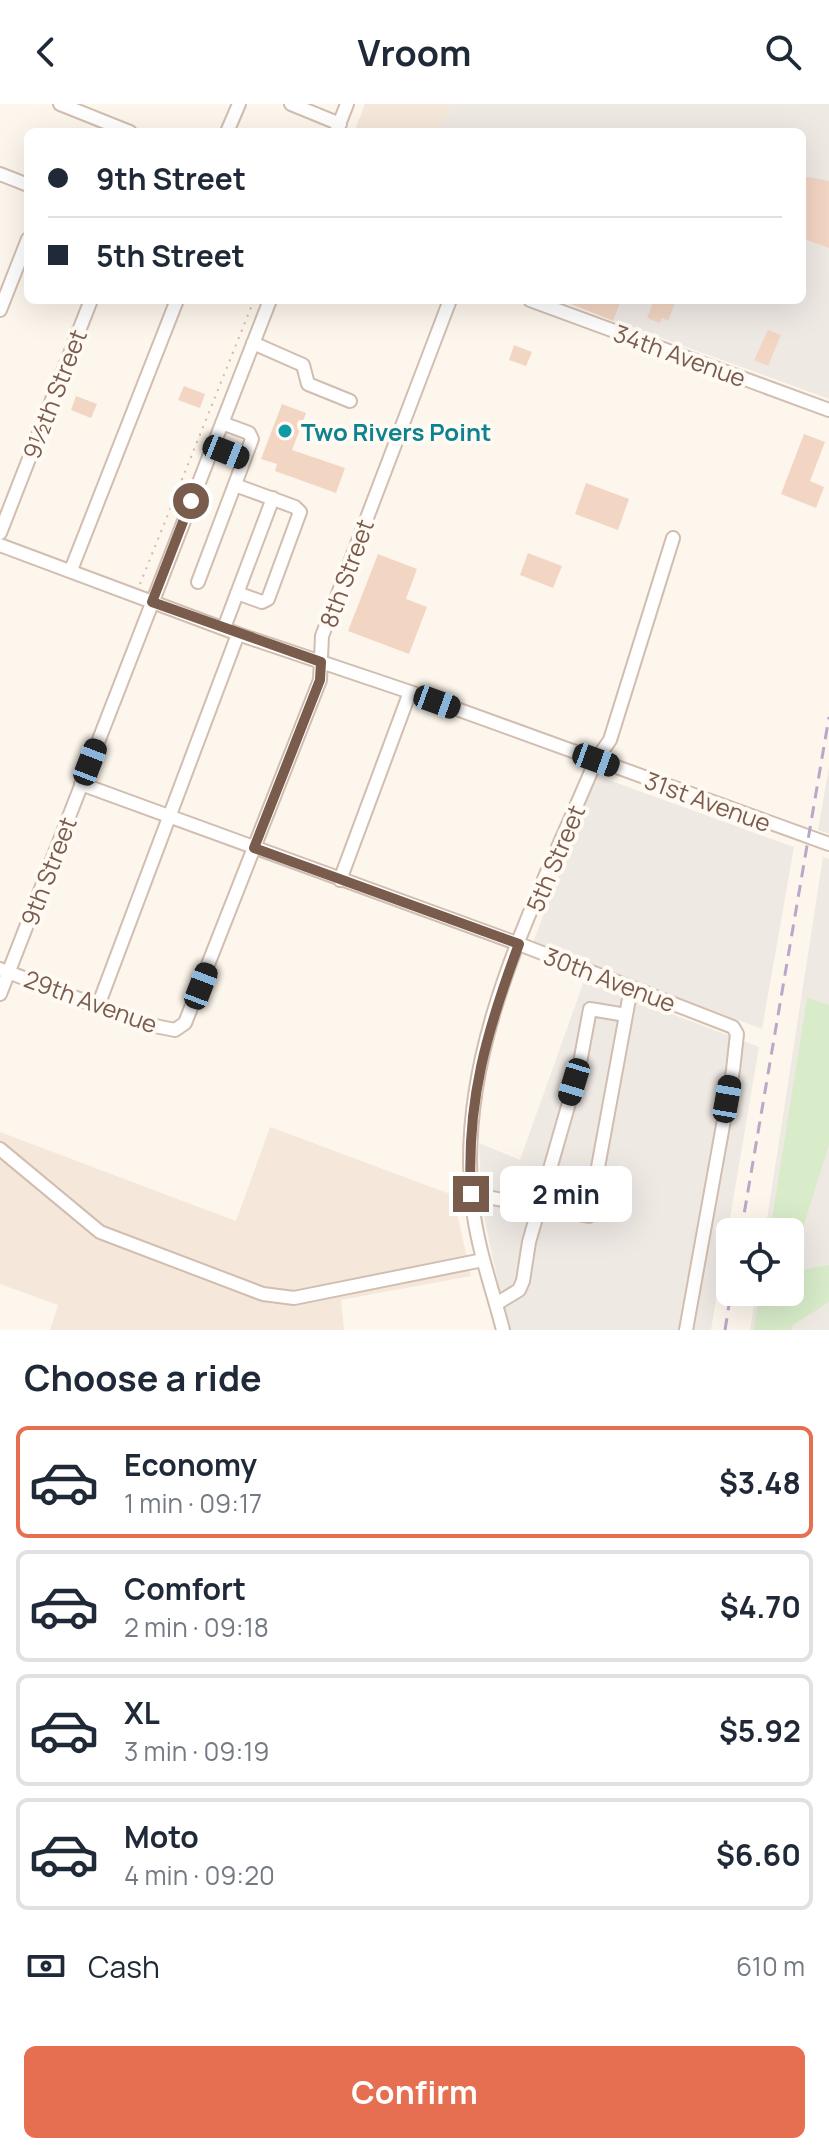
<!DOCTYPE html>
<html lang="en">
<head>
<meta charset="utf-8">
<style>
	:root { --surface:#fff; --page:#f6f6f7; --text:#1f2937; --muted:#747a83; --line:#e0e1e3; --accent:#e76f51 }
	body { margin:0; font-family:Manrope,sans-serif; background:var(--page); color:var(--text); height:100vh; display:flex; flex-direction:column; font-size:30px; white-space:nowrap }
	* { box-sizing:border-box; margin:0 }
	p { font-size:26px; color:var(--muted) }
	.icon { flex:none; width:44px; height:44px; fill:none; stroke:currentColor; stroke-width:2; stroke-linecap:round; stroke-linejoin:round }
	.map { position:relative; height:1226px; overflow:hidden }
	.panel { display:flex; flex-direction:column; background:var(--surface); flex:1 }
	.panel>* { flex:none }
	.banner { position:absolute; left:24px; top:24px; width:782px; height:176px; border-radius:12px; box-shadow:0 8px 32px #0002; display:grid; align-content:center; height:176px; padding:0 24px; background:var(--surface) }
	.tools { position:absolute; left:716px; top:1114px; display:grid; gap:16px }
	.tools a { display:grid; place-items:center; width:88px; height:88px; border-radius:12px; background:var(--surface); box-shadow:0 8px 32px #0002; font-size:40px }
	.end { position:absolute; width:36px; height:36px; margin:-18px; border:10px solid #7a5c4d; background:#fff; box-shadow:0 0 0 4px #fff }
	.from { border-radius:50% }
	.bubble { position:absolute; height:56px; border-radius:12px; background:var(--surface); box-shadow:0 8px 32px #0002; font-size:26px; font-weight:700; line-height:56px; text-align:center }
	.car { position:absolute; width:24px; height:48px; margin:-24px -12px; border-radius:10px; box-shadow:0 0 6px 2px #0007; background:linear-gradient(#222 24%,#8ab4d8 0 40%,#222 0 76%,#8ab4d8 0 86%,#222 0) }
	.banner b { display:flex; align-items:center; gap:28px; height:76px; font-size:30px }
	.banner b+b { border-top:2px solid var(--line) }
	.banner i { width:20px; height:20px; background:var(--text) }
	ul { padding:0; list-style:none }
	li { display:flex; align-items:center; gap:24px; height:112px; margin:0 16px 12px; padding:0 8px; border:4px solid var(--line); border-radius:12px }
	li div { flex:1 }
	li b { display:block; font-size:30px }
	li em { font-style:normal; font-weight:700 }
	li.on { border-color:var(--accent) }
	li>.icon { width:72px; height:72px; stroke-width:1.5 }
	h2 { padding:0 24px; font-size:36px; line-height:96px }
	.pay { display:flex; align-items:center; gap:20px; height:88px; padding:0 24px; font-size:30px }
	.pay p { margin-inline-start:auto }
	.cta { display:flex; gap:16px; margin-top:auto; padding:16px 24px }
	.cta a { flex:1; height:92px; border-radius:12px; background:var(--accent); color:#fff; font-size:32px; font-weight:700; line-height:92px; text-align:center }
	header { display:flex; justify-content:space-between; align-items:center; height:104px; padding:0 24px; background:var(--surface); font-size:36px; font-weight:700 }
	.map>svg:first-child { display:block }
	.residential { fill:#f5e8da }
	.industrial { fill:#efe9e4 }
	.green { fill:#d8ecc9 }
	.building { fill:#f3d5c3 }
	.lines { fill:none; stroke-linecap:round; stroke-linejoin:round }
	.minor-casing { stroke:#d1beb0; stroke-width:16 }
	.path { stroke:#d9b8a5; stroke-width:2; stroke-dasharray:2 6; stroke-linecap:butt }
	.minor { stroke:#fff; stroke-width:12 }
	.rail { stroke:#b9a8c9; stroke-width:3; stroke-dasharray:12 8; stroke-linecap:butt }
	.route { stroke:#7a5c4d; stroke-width:10 }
	.culture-dot { fill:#0f9aa8; stroke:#fffaf3; stroke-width:3 }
	.labels { text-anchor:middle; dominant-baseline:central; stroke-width:8; stroke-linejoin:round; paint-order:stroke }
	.street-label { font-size:24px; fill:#7a5c4d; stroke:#fffaf3 }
	.culture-label { font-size:24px; font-weight:bold; fill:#0d838f; stroke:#fffaf3; text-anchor:start }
</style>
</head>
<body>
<header><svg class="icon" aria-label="back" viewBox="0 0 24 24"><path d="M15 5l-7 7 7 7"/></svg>Vroom<svg class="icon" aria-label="search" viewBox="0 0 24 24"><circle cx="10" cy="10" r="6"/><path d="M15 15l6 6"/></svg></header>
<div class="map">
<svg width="829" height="1226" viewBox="0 0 829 1226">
	<rect width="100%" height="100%" fill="#fdf6ec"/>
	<path class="residential" d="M365,0H452L441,28H354Z
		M270,1023L453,1091L471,1172L341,1196L344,1226H50L58,1201L0,1180V1028L236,1117Z"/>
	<path class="industrial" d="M452,0H829V295L557,196H802V28H441Z
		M829,663V730L818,726Z
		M595,671L794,743L762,925L533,839Z
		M823,753L829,755V1226H750L756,1188H790V1128H765Z
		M584,877L759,943L711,1226H508L482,1103L479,1039L520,1056Z"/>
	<path class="green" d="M807,894L829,901V1041L790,1165V1128H770Z
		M829,1161V1198L793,1221L791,1226H754L760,1188H790V1168Z"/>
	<path class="building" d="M802,72L829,77V144L802,134Z
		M562,196H621L613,217Z
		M654,196H676L668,217L662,214L660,219L647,214Z
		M768,226L781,231L768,262L754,256Z
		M514,241L532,248L526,262L509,256Z
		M184,282L205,290L200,304L178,296Z
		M76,292L97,300L91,314L71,306Z
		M282,300L306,309L292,346L345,364L336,389L275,367L277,360L261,355Z
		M804,330L825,338L810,377L824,383L816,404L781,390Z
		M586,379L629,395L618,426L575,410Z
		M528,449L562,462L553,484L520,471Z
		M378,450L417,465L406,495L427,503L409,550L348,527Z"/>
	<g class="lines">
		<g class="minor-casing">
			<path id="minor" d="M60,0L130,28
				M291,0L340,20
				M227,28L239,0
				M336,28L347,0
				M0,70L28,81
				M530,196L829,306
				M0,206L28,135
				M253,239L303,261L308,280L350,297
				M213,343L244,355
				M235,381L295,403L300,408L268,495L262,498L237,489
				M0,429L91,196
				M0,441L238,530L410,588L829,740
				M71,466L177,196
				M198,478L252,335L249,329L222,319
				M224,524L273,394
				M81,680L519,840L733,923L737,930L733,966L686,1226
				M340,776L410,588
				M0,865L145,920L175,926L185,919L320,576L322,532L450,196
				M0,890L270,196
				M98,902L238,530
				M0,1045L100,1128L263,1190L294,1194L483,1156
				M471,1090L589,1112L631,884
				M496,1200L519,1186L523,1177L529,1138L579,964L590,905L626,911
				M503,1226C492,1183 476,1141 472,1096C456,941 538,795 596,656L610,636L673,434"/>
		</g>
		<path class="path" d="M140,480L254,196"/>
		<use href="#minor" class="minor"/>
		<path class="rail" d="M741,1128L829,613
			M725,1226L731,1188"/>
	</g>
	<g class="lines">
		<path class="route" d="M191,397L152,498L321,558L320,576L254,744L519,840C487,926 466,997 471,1090"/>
	</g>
	<circle class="culture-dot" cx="285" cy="327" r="8"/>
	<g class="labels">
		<g class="street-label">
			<text transform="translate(680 251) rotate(20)">34th Avenue</text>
			<text transform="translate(54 290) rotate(-69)">9½th Street</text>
			<text transform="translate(346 469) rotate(-70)">8th Street</text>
			<text transform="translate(708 697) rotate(20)">31st Avenue</text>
			<text transform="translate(555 754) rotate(-67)">5th Street</text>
			<text transform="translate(48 767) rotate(-69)">9th Street</text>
			<text transform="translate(610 875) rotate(21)">30th Avenue</text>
			<text transform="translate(91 897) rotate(20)">29th Avenue</text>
		</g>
		<g class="culture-label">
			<text x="301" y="327">Two Rivers Point</text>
		</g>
	</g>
</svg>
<div class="tools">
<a><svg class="icon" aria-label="locate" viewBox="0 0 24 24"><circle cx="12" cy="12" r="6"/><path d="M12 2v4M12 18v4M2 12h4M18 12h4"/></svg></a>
</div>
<i class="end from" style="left:191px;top:397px"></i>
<i class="end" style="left:471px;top:1090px"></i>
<div class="bubble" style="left:500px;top:1062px;width:132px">2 min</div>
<i class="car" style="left:226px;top:348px;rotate:112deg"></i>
<i class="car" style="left:437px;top:598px;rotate:110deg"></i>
<i class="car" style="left:596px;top:656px;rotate:110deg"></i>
<i class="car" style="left:90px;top:658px;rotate:21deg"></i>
<i class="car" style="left:201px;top:882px;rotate:21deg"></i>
<i class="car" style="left:574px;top:978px;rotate:197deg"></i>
<i class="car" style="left:727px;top:995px;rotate:10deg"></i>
<div class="banner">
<b><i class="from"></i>9th Street</b>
<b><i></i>5th Street</b>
</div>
</div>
<section class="panel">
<h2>Choose a ride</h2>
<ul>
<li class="on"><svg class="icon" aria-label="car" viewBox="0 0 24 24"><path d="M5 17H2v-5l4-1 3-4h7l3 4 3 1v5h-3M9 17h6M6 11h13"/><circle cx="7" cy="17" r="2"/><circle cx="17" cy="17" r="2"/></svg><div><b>Economy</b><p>1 min · 09:17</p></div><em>$3.48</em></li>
<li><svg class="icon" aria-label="car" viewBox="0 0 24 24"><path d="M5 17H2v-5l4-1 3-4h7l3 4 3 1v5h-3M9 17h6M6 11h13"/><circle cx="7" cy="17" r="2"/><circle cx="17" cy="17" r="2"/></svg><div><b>Comfort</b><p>2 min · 09:18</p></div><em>$4.70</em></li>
<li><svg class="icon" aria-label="car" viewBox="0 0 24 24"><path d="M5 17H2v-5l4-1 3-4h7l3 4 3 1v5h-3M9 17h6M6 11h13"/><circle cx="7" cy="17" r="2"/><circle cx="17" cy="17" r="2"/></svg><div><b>XL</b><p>3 min · 09:19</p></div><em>$5.92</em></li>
<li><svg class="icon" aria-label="car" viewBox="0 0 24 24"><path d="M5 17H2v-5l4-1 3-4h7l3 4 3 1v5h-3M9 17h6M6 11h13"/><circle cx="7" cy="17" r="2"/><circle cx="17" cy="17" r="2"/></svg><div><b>Moto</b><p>4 min · 09:20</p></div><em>$6.60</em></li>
</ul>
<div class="pay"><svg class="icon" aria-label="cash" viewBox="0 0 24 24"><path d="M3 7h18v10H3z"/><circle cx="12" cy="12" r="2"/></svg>Cash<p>610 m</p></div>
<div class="cta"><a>Confirm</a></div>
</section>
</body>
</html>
